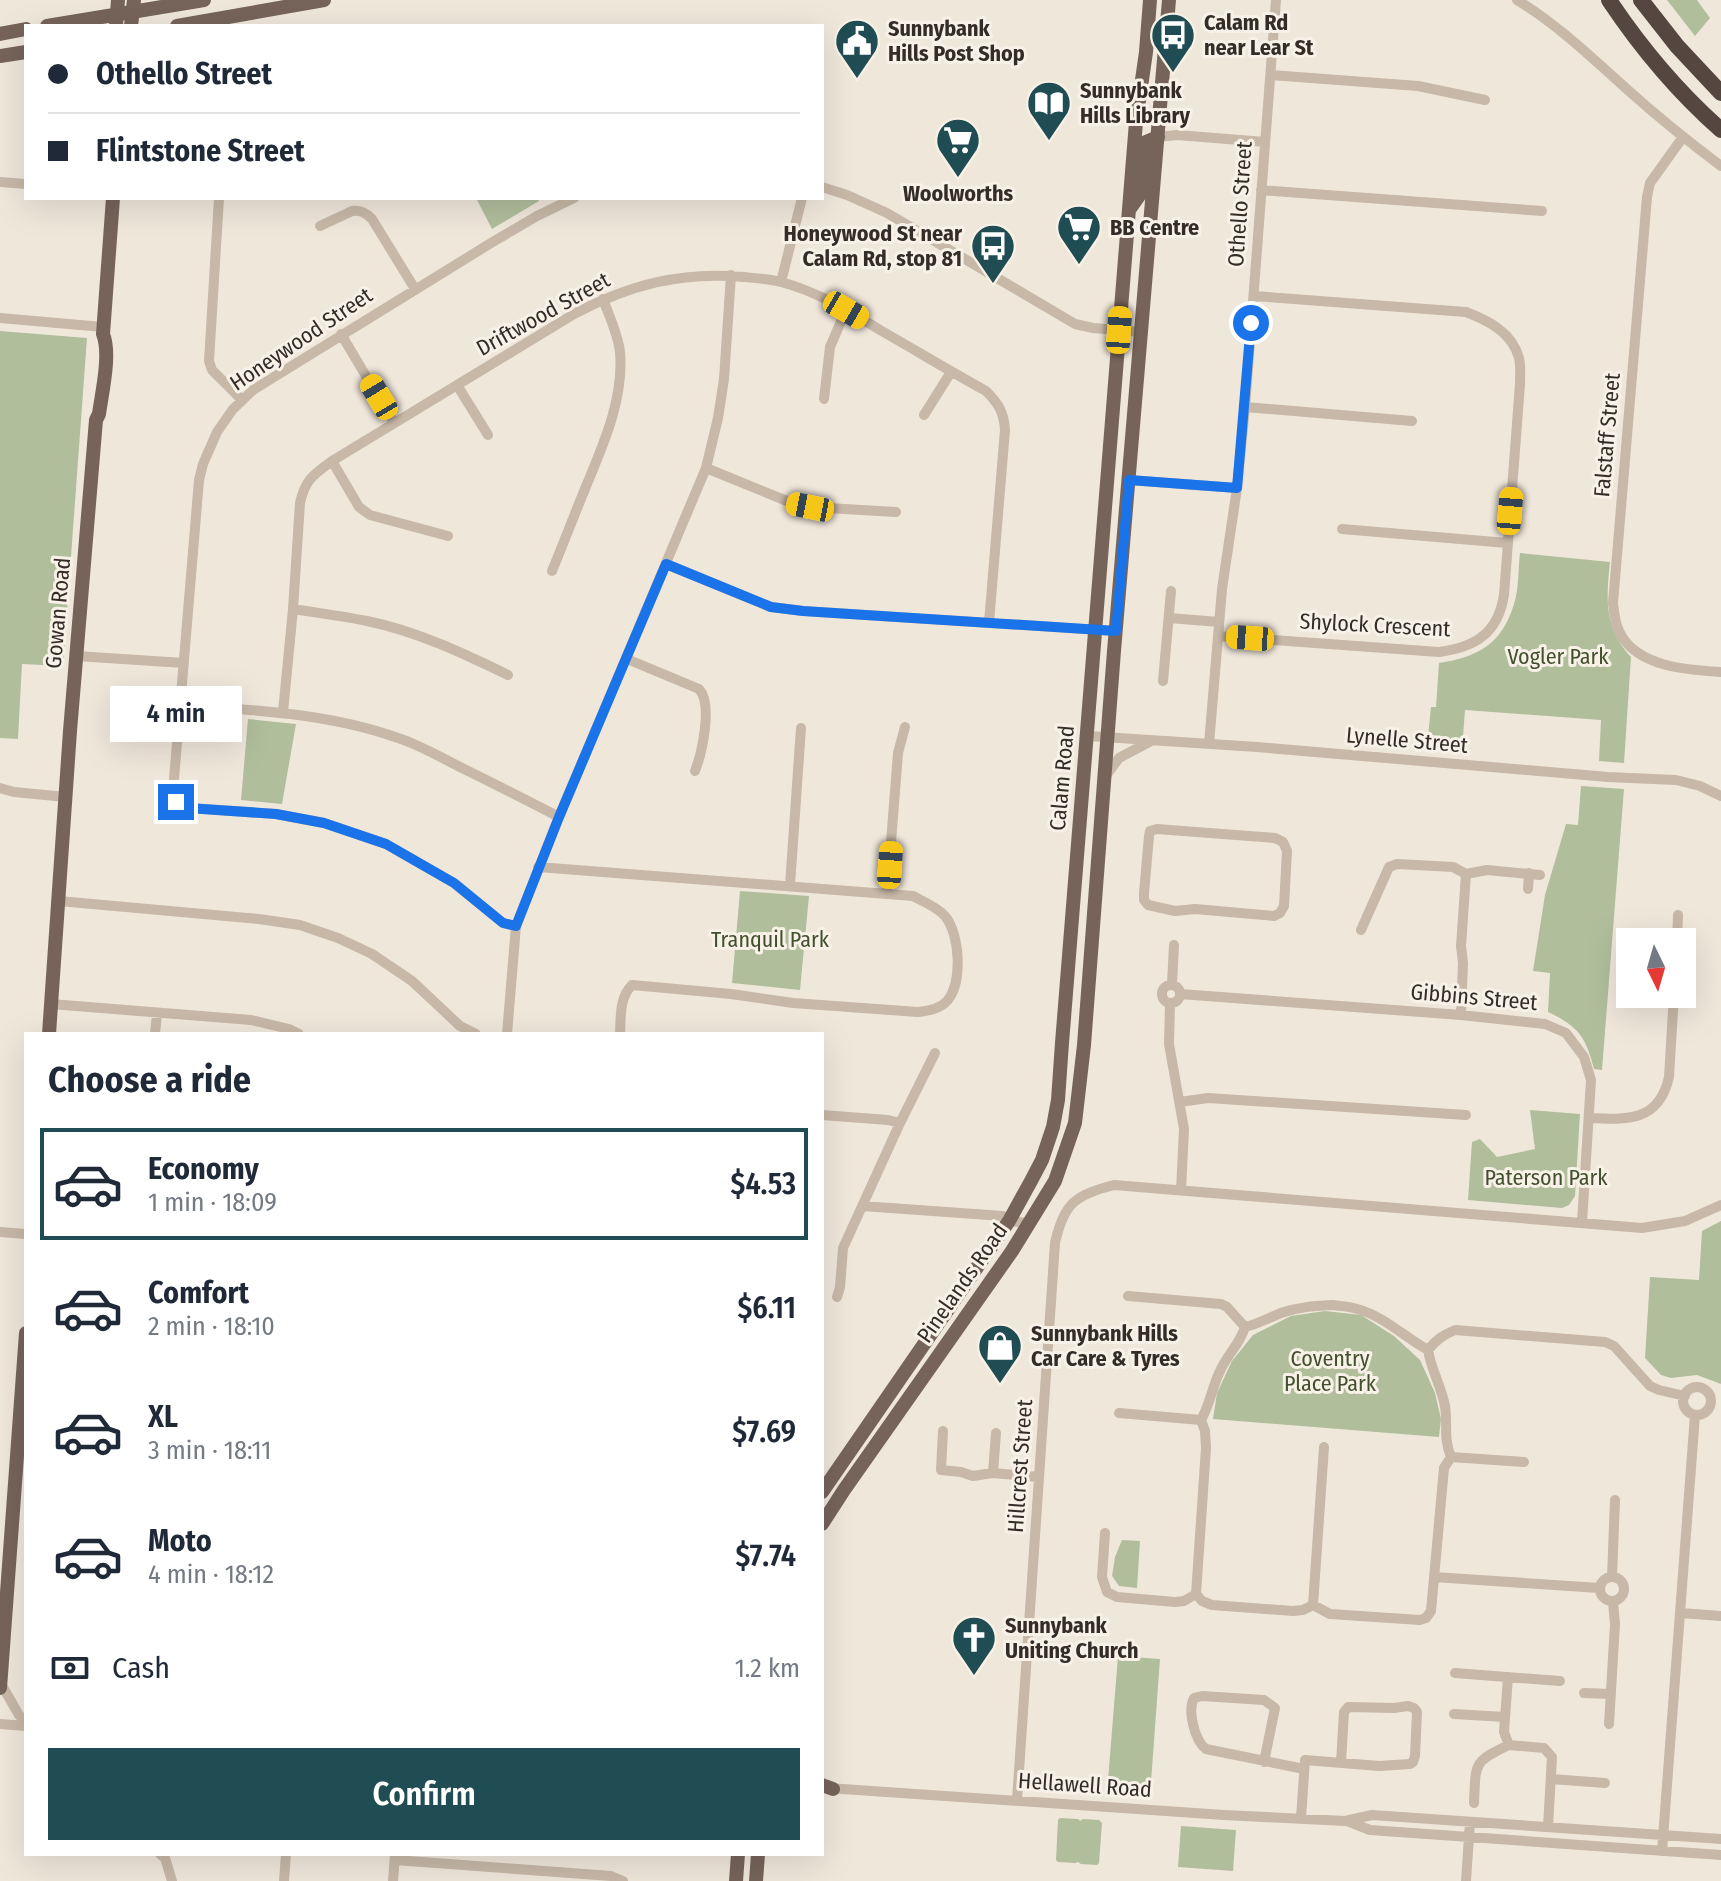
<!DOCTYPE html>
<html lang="en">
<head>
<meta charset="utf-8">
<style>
	:root { --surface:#fff; --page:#f6f6f7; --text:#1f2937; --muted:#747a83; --line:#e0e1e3; --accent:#204d53 }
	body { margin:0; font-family:"Fira Sans Condensed",sans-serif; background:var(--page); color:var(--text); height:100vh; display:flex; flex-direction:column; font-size:30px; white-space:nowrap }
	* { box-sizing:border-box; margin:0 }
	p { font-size:26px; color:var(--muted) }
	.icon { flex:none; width:44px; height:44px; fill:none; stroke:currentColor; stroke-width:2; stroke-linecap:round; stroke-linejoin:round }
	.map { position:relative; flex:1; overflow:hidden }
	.drawer { position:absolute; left:24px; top:1032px; width:800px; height:824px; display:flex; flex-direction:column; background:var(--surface); border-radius:0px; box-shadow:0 8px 32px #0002 }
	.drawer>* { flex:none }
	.hud { position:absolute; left:24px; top:24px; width:800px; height:176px; border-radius:0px; box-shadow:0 8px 32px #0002; display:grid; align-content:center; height:176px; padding:0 24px; background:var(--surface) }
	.needle { width:52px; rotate:175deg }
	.controls { position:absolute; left:1616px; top:928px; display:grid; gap:16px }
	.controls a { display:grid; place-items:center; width:80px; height:80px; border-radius:0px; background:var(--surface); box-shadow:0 8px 32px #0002; font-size:40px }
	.end { position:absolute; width:36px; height:36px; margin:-18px; border:10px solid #1a73e8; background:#fff; box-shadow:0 0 0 4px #fff }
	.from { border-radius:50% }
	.bubble { position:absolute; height:56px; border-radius:0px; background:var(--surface); box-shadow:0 8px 32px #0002; font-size:26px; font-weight:600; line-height:56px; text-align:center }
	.car { position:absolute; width:24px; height:48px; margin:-24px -12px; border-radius:10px; box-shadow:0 0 6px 2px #0007; background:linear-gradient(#f5c518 24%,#345 0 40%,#f5c518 0 76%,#345 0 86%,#f5c518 0) }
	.hud b { display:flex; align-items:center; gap:28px; height:76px; font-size:30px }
	.hud b+b { border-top:2px solid var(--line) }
	.hud i { width:20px; height:20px; background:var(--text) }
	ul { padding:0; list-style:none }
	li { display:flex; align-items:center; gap:24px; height:112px; margin:0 16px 12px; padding:0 8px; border:4px solid transparent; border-radius:0px }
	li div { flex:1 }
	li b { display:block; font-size:30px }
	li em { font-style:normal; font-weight:600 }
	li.current { border-color:var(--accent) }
	li>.icon { width:72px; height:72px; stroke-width:1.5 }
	h2 { padding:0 24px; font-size:36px; line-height:96px }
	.pay { display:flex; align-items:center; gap:20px; height:88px; padding:0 24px; font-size:30px }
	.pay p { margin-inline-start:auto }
	.cta { display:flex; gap:16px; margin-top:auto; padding:16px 24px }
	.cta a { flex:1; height:92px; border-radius:0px; background:var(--accent); color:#fff; font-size:32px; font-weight:600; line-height:92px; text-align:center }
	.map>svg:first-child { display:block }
	.green { fill:#b1be9c }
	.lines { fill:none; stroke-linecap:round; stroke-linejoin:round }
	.minor { stroke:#c7b8a8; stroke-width:10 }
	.major { stroke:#76645a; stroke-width:14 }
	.highway { stroke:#55473f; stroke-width:16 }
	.route { stroke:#1a73e8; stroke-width:10 }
	.labels { text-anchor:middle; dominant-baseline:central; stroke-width:6; stroke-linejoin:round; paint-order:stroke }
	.poi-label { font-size:22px; font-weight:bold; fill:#352c28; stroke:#f8f1e7; text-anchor:start }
	.street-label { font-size:22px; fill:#352c28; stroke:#f8f1e7 }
	.park-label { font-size:22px; fill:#42512d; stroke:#f8f1e7 }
</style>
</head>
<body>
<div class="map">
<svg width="1721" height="1881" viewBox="0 0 1721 1881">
	<rect width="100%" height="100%" fill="#f0e7db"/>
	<path class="green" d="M1667,0H1697L1710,18L1695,36Z
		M476,198H538L539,201L492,229Z
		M0,331L87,338L63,666L22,664L18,739L0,738Z
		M1520,553L1610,562C1606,599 1604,627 1631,657L1624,763L1599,761L1601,720L1465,710L1462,750L1427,747L1431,707H1436L1439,663C1478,657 1502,644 1514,604C1519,589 1518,570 1520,553Z
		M248,719L296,724L282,804L241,800Z
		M1581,786L1624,789L1602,1070L1594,1069C1586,1037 1578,1026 1548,1012L1550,973L1533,971L1545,895L1566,824L1578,825Z
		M740,891L809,896L800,990L732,983Z
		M1530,1110L1580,1114L1575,1196L1569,1205L1562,1208L1468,1200L1472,1142L1480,1139L1497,1157L1535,1149Z
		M1721,1221V1384L1697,1375L1671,1378L1661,1375L1645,1358L1650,1277L1699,1280L1702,1231Z
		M1325,1311L1361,1315L1394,1336L1420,1360L1435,1393L1441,1419L1439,1437L1213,1419L1217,1393L1232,1361L1253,1335L1291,1316Z
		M1122,1540L1140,1541L1137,1588L1119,1586L1112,1576L1115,1557Z
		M1118,1656L1160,1659L1150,1796L1107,1793Z
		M1060,1818L1078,1819L1080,1821L1083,1819L1099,1820L1102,1823L1099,1863L1097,1865L1081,1864L1078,1862L1075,1863L1058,1862L1056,1860L1058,1820Z
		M1181,1826L1236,1830L1233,1871L1178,1867Z"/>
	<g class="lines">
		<path class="minor" d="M1517,0C1558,25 1592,58 1629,91C1658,117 1689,142 1721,166
			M1271,75L1418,86L1485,100
			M1158,137L1177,135L1265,142
			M1683,137L1650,183L1647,197L1613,603C1614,613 1615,624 1620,633C1637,667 1688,670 1721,672
			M0,182L26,184
			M822,187L847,195L887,213L1075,324L1093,328L1142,332
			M1261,190L1542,211
			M219,198L209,361L212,370L242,400
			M320,226L352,211C361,210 366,213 372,219L415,289
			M781,282L802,198
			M0,318L103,327
			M341,334L394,423
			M457,385L488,435
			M824,399L830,347L846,310
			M1245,407L1412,421
			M924,415L951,372
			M332,461L359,507L370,515L448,536
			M706,468L792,503L810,507L896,512
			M1129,480L1237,488
			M1342,529L1507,543
			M666,564L771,607L803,611L1116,631
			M552,571C564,542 575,513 587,484C604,443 624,398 620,352C618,334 609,316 603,299
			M293,609C318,613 343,616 367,621C416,631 463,653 508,675
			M1169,618L1219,622
			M1218,636L1439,652C1476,647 1498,633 1504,595L1520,384C1520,376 1521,366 1519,358C1512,332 1489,321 1466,312L1254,296
			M76,656L184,663
			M627,659L699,689C713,704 702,753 695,771
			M1163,681L1171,591
			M180,705C253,710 328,713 398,738C420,745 440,757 460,767C493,783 526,800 559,817
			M283,712L293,609L300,503C305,480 313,475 332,461L574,314C629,285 681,271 744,277C756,278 769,279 781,282C816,291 849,311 880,330C915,350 950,371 986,391C998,403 1004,412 1005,430L989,623
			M1088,736L1257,747L1608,777L1676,780L1700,786L1721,796
			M1209,744L1222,589L1237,488L1245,407L1276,0
			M1105,777L1119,758L1151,741
			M0,788L14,792L66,797
			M1157,829L1275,838L1283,842L1287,851L1284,906L1280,913L1274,916L1195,909L1175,911L1148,905L1144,900V893L1149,836L1150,831Z
			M538,867L913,896C924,902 937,907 945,916C960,934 963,983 947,1001C940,1009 929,1011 918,1012L793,1003L731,994L632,985C619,998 621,1017 620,1034
			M1466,874L1487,870L1540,875
			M790,885L801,728
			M1528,889L1529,873
			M887,893L898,753L905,727
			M59,901L259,919L300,925L338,938L372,954L412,981L460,1026L476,1034
			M516,926L503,923L454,883L386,844L324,823L276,814L188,808L176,802L173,791L199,480L203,464L217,432L233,409L253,390L491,243L537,216L574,198
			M1361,930L1389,867L1397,864L1453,867L1466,874L1461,946L1463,963L1461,1015
			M1677,942L1678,915
			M1172,984L1174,945
			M1162 994a9 9 0 1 1 18 0a9 9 0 1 1-18 0Z
			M1180,994L1461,1015L1545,1024L1566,1033L1584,1057L1591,1080L1582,1222
			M1170,1003L1169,1044L1184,1129L1181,1190
			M51,1004L251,1020L289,1029L299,1034
			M155,1034L157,1014
			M507,1034L516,926L559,817L706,468L718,418L724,379L731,275
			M1180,1102L1208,1098L1466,1115
			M822,1115L888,1120L900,1123
			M1589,1118C1627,1120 1659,1122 1669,1077L1674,994
			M862,1206L1003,1216L1009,1221L1029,1223
			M0,1232L26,1234
			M1128,1296L1221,1304L1227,1307L1245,1327
			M837,1297L840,1287L843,1248L900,1123L935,1053
			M1332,1305C1340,1306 1349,1306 1357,1309C1384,1316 1404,1337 1428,1350C1431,1369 1441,1386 1445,1406C1448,1424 1443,1438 1451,1457L1444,1468L1431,1611L1426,1618L1420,1620L1330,1614L1313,1605L1303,1610L1293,1611L1212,1605L1202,1601L1196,1594L1206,1448L1205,1431L1201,1420C1210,1405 1212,1387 1220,1371C1227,1355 1240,1344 1245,1327C1258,1324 1268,1318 1281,1313C1298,1307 1314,1306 1332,1305Z
			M1428,1350C1436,1340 1443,1335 1455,1330L1605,1342L1614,1346L1650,1386L1659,1390L1685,1396
			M1683 1401a14 14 0 1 1 28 0a14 14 0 1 1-28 0Z
			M1119,1413L1201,1420
			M943,1431L941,1470L961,1472L973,1476L993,1473L1039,1477
			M1451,1457L1524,1462
			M993,1473L996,1433
			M1105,1533L1102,1577L1107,1592L1117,1597L1175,1602L1184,1601L1196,1594
			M1600 1589a12 12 0 1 1 24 0a12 12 0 1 1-24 0Z
			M1434,1577L1599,1588
			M1612,1577L1615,1500
			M1313,1605L1324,1447
			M1681,1613L1721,1616
			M1455,1673L1560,1681
			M1508,1677L1504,1732L1509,1745L1544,1748L1552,1757L1548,1827
			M0,1682L19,1715L26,1722
			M1584,1693L1611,1694
			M1454,1714L1505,1717
			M0,1724L26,1726
			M1609,1724L1615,1624L1613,1602
			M1264,1762L1274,1713L1275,1708L1264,1700L1202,1696L1194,1698C1187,1711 1195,1741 1206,1749L1304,1769
			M1551,1779L1605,1783
			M828,1788L1224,1815L1345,1821L1372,1815L1721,1839
			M1017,1800L1055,1243C1064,1202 1076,1195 1114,1185L1642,1228L1685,1221L1721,1205
			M1474,1803C1476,1764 1472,1762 1509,1745
			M1301,1818L1305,1760L1379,1766L1410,1764L1413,1762L1415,1756L1417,1712L1414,1708L1408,1706L1394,1708L1348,1707L1344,1712L1341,1763
			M1347,1821L1370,1830L1721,1855
			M1662,1851L1695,1415
			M160,1854L165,1858L172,1881
			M395,1860L611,1876L623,1881
			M284,1881L286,1854
			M393,1881L395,1855
			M1466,1881L1470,1822"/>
		<path class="major" d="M47,26L204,0
			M116,26L118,0
			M131,26L134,0
			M177,26L324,0
			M0,34L26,29
			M0,56L26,52
			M1129,210L1141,193L1146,142L1158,137
			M49,1034L70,731L96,420L99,414C102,392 111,354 103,334L113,198
			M822,1492L1009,1221L1031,1181L1042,1160L1053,1127L1058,1100L1062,1043L1136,122L1146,52L1150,0
			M822,1524L844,1490L1012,1251L1055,1181L1075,1123L1084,1045L1114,651L1169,0
			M0,1688L26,1333
			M822,1785L833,1789
			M736,1881L738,1854
			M756,1881L758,1854"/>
		<path class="highway" d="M1609,0C1641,48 1678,92 1721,130
			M1641,0L1677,46L1721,93"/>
	</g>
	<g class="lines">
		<path class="route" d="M176,802L188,808L276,814L324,823L386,844L454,883L503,923L516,926L559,817L666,564L771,607L803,611L1116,631L1129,480L1237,488L1251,323"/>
	</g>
	<defs>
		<g id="bus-pin" transform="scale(2.3)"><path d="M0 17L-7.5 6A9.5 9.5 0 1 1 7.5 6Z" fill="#204d53" stroke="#f8f1e7"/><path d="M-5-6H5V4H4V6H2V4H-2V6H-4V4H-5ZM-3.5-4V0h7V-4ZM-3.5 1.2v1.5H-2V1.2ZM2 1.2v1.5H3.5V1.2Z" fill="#fff"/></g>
		<g id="civic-pin" transform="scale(2.3)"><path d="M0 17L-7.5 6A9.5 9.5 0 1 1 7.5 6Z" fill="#204d53" stroke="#f8f1e7"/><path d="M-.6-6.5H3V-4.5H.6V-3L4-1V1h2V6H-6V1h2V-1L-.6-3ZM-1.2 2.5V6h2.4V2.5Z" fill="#fff"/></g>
		<g id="library-pin" transform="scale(2.3)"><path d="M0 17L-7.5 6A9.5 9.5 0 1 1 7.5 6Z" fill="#204d53" stroke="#f8f1e7"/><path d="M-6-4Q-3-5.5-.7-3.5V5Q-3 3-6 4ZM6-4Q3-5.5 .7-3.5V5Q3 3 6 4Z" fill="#fff"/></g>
		<g id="supermarket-pin" transform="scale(2.3)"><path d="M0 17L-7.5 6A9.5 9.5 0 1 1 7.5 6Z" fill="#204d53" stroke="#f8f1e7"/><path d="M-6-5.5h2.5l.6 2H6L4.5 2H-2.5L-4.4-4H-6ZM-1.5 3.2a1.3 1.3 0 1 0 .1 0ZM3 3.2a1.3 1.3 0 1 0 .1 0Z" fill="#fff"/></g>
		<g id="shop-pin" transform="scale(2.3)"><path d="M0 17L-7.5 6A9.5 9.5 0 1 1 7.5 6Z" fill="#204d53" stroke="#f8f1e7"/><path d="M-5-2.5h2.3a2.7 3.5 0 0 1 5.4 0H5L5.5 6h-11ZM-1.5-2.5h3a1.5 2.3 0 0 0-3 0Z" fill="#fff"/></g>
		<g id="church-pin" transform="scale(2.3)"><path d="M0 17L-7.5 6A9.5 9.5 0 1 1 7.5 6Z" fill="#204d53" stroke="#f8f1e7"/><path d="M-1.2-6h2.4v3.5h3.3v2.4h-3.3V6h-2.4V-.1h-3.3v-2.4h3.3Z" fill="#fff"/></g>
	</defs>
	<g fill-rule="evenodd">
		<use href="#bus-pin" x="1173" y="35"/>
		<use href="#civic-pin" x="857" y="41"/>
		<use href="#library-pin" x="1049" y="103"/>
		<use href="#supermarket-pin" x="958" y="140"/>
		<use href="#supermarket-pin" x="1079" y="227"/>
		<use href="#bus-pin" x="993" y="246"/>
		<use href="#shop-pin" x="1000" y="1346"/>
		<use href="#church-pin" x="974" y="1638"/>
	</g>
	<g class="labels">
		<g class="poi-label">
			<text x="1204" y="22">Calam Rd<tspan x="1204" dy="25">near Lear St</tspan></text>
			<text x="888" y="28">Sunnybank<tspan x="888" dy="25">Hills Post Shop</tspan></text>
			<text x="1080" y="90">Sunnybank<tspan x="1080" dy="25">Hills Library</tspan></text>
			<text x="958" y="193" text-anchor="middle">Woolworths</text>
			<text x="1110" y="227">BB Centre</text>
			<text x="962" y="233" text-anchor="end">Honeywood St near<tspan x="962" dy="25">Calam Rd, stop 81</tspan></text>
			<text x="1031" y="1333">Sunnybank Hills<tspan x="1031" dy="25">Car Care &amp; Tyres</tspan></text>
			<text x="1005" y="1625">Sunnybank<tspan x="1005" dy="25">Uniting Church</tspan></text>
		</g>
		<g class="street-label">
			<text transform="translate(1240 204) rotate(-86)">Othello Street</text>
			<text transform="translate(543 314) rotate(-29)">Driftwood Street</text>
			<text transform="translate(301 339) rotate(-34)">Honeywood Street</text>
			<text transform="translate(1607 435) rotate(-85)">Falstaff Street</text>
			<text transform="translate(58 613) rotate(-85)">Gowan Road</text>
			<text transform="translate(1375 625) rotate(3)">Shylock Crescent</text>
			<text transform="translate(1407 740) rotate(5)">Lynelle Street</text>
			<text transform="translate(1062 778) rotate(-85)">Calam Road</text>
			<text transform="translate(1474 997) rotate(5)">Gibbins Street</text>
			<text transform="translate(962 1283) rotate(-55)">Pinelands Road</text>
			<text transform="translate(1020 1466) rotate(-86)">Hillcrest Street</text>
			<text transform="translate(1085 1785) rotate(4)">Hellawell Road</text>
		</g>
		<g class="park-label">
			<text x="1558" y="656">Vogler Park</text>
			<text x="770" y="939">Tranquil Park</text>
			<text x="1546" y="1177">Paterson Park</text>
			<text x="1330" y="1358">Coventry<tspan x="1330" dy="25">Place Park</tspan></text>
		</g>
	</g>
</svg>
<div class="controls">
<a><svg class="needle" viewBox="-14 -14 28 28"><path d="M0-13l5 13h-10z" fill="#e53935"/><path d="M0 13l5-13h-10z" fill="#747a83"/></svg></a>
</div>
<i class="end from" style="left:1251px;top:323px"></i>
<i class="end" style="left:176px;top:802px"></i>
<div class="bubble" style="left:110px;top:686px;width:132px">4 min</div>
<i class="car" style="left:846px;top:310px;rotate:120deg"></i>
<i class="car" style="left:1119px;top:330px;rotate:4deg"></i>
<i class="car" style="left:379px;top:397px;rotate:329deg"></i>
<i class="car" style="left:810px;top:507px;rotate:281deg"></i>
<i class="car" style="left:1510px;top:511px;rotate:5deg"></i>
<i class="car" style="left:1250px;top:638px;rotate:274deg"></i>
<i class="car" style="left:890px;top:865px;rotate:4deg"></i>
<div class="hud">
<b><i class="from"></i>Othello Street</b>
<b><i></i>Flintstone Street</b>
</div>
<section class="drawer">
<h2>Choose a ride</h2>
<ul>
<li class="current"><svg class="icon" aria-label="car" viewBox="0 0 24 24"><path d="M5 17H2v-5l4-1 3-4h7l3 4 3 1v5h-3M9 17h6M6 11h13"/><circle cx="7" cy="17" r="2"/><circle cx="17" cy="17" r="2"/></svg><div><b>Economy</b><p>1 min · 18:09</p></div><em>$4.53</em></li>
<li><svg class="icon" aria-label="car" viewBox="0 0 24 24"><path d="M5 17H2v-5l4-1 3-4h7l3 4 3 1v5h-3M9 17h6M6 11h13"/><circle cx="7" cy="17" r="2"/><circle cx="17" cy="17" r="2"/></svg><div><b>Comfort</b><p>2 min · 18:10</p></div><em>$6.11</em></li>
<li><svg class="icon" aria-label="car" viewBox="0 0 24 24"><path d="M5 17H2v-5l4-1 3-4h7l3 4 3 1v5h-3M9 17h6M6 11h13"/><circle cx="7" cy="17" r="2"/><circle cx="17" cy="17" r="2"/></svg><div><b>XL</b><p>3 min · 18:11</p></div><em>$7.69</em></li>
<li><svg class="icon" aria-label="car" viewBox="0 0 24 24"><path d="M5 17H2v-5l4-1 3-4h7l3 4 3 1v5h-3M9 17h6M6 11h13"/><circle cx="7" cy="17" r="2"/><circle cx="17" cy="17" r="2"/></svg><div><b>Moto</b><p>4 min · 18:12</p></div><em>$7.74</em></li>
</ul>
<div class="pay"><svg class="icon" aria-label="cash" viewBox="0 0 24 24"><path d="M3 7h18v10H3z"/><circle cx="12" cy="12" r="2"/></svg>Cash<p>1.2 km</p></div>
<div class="cta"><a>Confirm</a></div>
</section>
</div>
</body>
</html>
